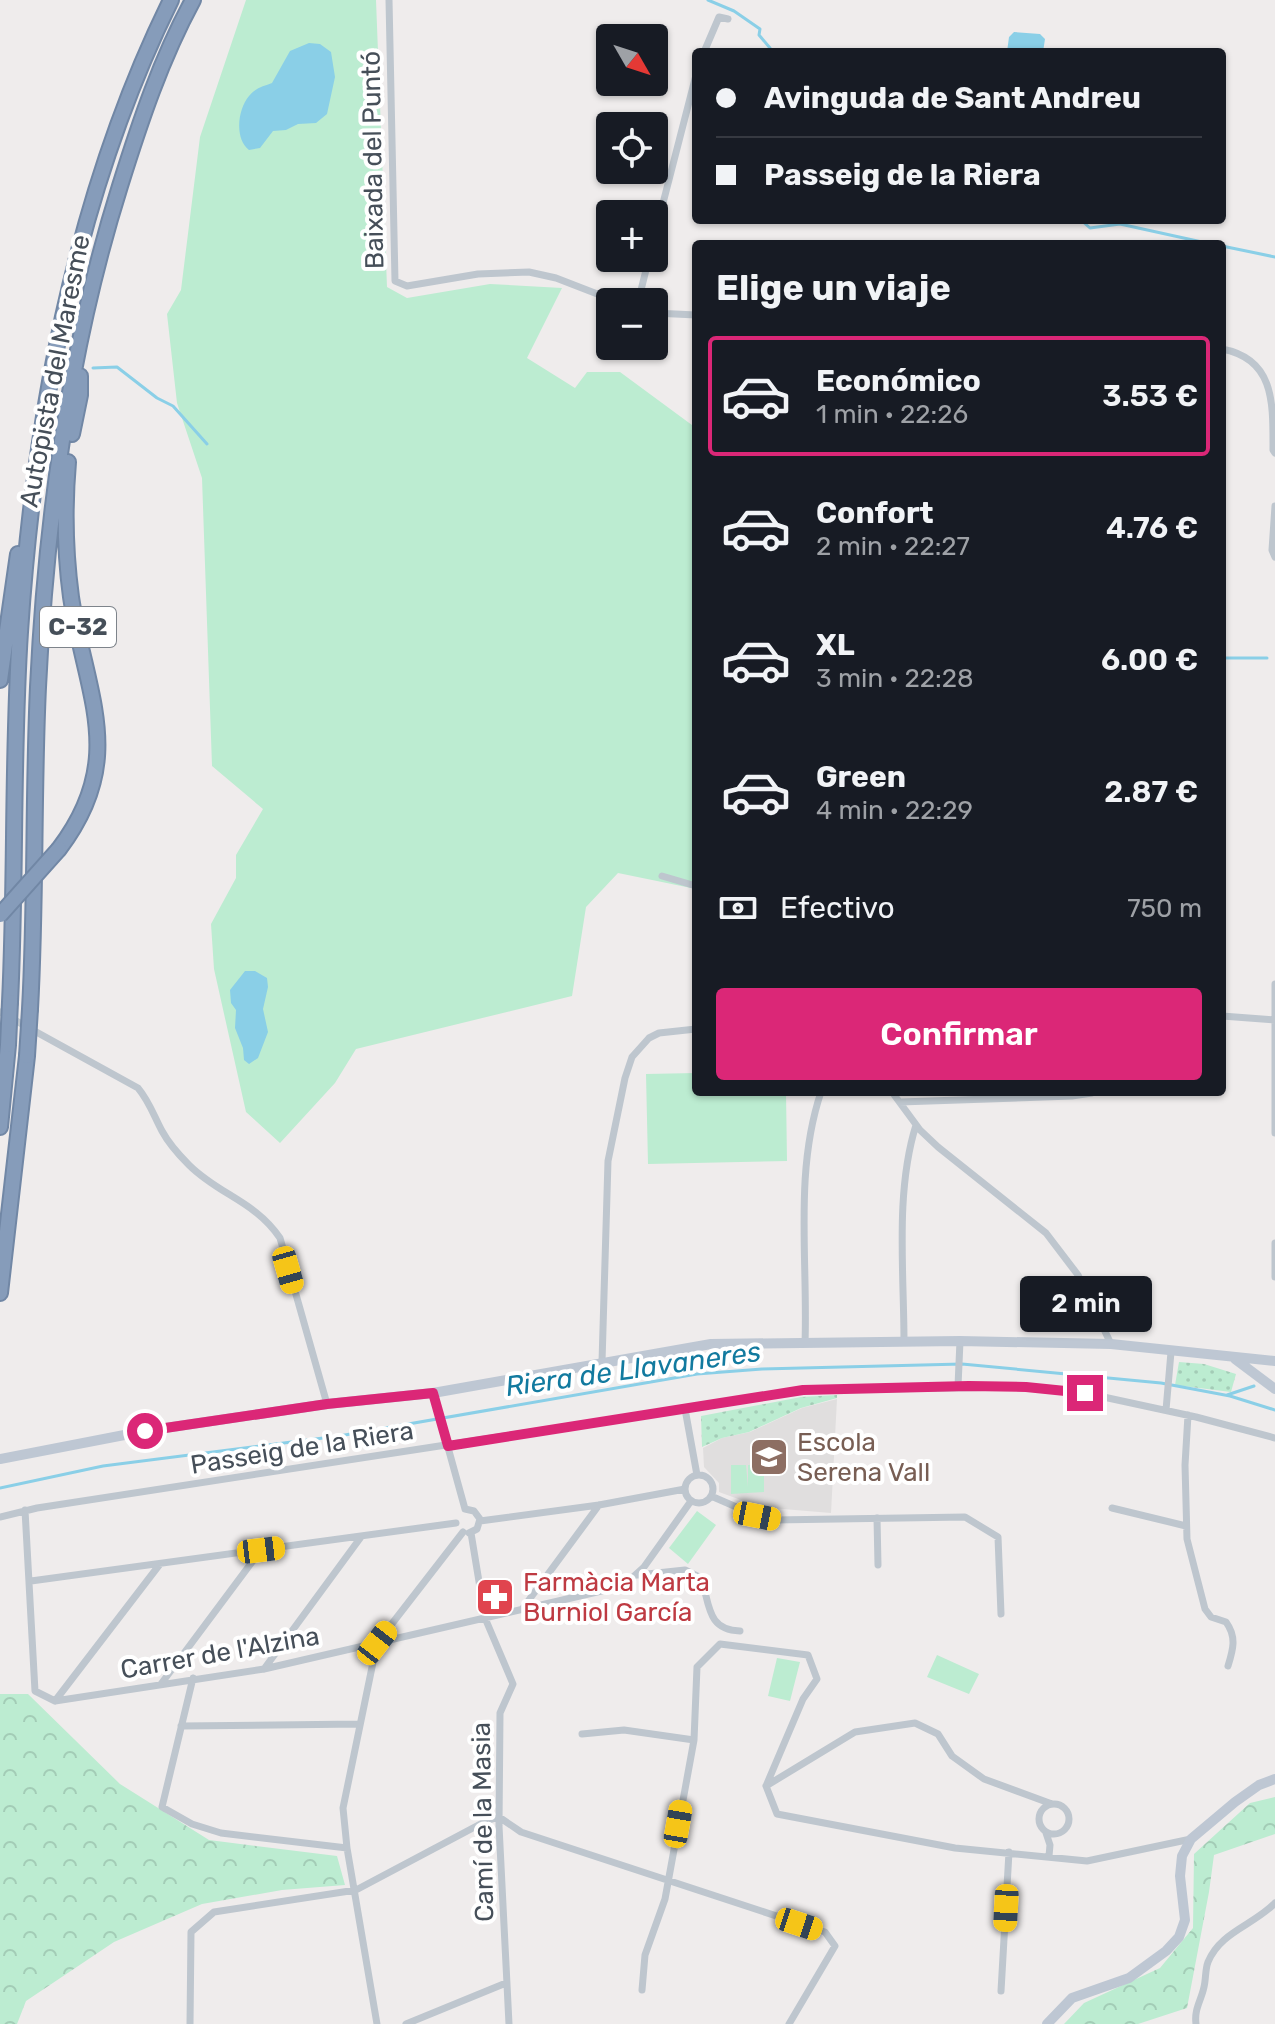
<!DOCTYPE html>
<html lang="es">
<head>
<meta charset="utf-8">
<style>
	:root { --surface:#171b24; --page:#20242c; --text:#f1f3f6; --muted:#9ea1a6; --line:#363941; --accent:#db2777 }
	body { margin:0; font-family:Rubik,sans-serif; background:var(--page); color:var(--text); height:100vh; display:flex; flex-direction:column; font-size:30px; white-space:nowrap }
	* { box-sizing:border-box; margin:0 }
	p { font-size:26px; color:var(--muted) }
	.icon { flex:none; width:44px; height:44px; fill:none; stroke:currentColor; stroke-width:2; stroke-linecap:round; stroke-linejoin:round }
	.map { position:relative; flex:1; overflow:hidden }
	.panel { position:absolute; left:692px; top:240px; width:534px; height:856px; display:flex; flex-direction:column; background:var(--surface); border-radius:8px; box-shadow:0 2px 6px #0004 }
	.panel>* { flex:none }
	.hud { position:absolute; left:692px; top:48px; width:534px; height:176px; border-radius:8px; box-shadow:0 2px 6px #0004; display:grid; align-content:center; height:176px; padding:0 24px; background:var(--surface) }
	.needle { width:52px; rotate:129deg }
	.fabs { position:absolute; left:596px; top:24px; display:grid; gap:16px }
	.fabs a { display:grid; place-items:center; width:72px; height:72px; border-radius:8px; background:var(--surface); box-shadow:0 2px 6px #0004; font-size:40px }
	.end { position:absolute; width:36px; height:36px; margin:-18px; border:10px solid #db2777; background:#fff; box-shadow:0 0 0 4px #fff }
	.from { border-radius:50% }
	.bubble { position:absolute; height:56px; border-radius:8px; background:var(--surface); box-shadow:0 2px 6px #0004; font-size:26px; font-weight:600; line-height:56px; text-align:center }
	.car { position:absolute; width:24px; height:48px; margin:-24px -12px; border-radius:10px; box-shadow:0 0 6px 2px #0007; background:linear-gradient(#f5c518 24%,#345 0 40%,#f5c518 0 76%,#345 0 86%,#f5c518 0) }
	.hud b { display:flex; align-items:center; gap:28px; height:76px; font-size:30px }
	.hud b+b { border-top:2px solid var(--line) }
	.hud i { width:20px; height:20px; background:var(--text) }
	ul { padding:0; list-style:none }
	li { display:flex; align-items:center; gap:24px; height:120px; margin:0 16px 12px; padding:0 8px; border:4px solid transparent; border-radius:8px }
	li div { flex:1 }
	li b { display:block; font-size:30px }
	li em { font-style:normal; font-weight:600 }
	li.on { border-color:var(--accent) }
	li>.icon { width:72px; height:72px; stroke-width:1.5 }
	h2 { padding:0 24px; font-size:36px; line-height:96px }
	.pay { display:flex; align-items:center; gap:20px; height:88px; padding:0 24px; font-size:30px }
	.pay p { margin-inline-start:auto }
	.action { display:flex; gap:16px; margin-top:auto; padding:16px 24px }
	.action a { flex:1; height:92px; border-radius:8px; background:var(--accent); color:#fff; font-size:32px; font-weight:600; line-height:92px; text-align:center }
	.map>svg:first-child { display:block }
	.education { fill:#e0dede }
	.grass { fill:#bcecd1 }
	.forest { fill:url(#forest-crowns) }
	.park { fill:url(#park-dots) }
	.water { fill:#8acfe7 }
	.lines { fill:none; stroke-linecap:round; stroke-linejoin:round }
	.stream { stroke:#8acfe7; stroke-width:3 }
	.highway-casing { stroke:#7187a5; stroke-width:18 }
	.street { stroke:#bec6ce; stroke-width:7 }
	.secondary { stroke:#bec7d3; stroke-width:10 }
	.highway { stroke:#869cba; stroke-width:14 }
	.highway-bridge-casing { stroke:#7187a5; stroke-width:18; stroke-linecap:butt }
	.highway-bridge { stroke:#869cba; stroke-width:14 }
	.route { stroke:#db2777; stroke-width:10 }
	.labels { text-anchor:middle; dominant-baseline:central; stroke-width:8; stroke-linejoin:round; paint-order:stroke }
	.shield { fill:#fff; stroke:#7e848b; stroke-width:2 }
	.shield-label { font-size:24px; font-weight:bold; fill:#464f59 }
	.street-label { font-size:26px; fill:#464f59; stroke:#fff }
	.education-label { font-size:26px; fill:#785e54; stroke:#fff; text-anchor:start }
	.health-label { font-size:26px; fill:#be3a42; stroke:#fff; text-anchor:start }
	.water-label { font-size:28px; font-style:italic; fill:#127a9f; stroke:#fff }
</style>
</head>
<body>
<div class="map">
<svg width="1275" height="2024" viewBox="0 0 1275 2024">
	<defs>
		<pattern id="forest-crowns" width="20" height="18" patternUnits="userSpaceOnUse" patternTransform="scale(2)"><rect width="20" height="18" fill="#bcecd1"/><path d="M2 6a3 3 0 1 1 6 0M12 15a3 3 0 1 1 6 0" fill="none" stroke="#a3ccb6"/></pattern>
		<pattern id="park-dots" width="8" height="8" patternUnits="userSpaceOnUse" patternTransform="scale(2)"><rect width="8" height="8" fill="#bcecd1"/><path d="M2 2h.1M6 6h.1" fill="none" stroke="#a3ccb6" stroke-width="1.8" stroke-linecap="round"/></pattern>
	</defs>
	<rect width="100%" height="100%" fill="#efecec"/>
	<path class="education" d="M837,1399L831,1513L760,1507L719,1492V1483L704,1467L703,1448L722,1438L750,1432L802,1408Z"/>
	<path class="grass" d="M246,0H376L387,287L407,298L490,284L562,288L527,358L575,388L587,372H620L696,428V889L618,873L586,907L572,996L356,1049L335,1083L280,1143L246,1112L214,969L211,924L236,878V855L263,809L212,766L202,478L177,403L167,314L181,290L200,137Z
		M696,1073V1092H786L787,1161L648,1164L646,1074Z
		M764,1464V1492L731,1494V1465H746L748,1487V1465Z
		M697,1511L716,1525L688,1564L669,1548Z
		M937,1655L979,1674L969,1694L927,1677Z
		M777,1658L800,1662L790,1701L768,1696Z"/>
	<path class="forest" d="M0,1694H28L120,1784L209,1840L337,1856L345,1885L282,1890L202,1904L114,1942L26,2001L17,2024H0Z
		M1275,1797V1834L1214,1855L1209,1892L1187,2008L1138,2024H1064L1084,2003L1160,1968L1193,1928L1194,1854L1250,1803Z"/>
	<path class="park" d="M1179,1362L1204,1364L1236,1374L1231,1392L1175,1385Z
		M837,1395V1398L801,1408L749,1432L722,1438L702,1447L701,1416L801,1397Z"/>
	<path class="water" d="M1014,32L1040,34L1045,39L1043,52H1007L1009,37Z
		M309,43L320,44L331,52L335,77L327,114L316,123L298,124L286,130L273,131L260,148L249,150C234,138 238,109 249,96C255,88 264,86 272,83L290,51Z
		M245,971H255L267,978L268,987L263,1009L268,1032L258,1058L249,1064L244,1060L243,1048L235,1028L236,1010L231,1003L230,990Z"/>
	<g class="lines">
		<path class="stream" d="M708,0L734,11L760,29L759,35L770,48
			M1081,220L1090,228L1120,224L1211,244
			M1222,246L1275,257
			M93,368L117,367L157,398L173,406L207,444
			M1222,658H1267
			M1227,1395L1254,1386
			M0,1488L103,1466L339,1436L697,1374L762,1369L962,1364L1161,1383L1230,1396L1275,1410"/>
		<g class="highway-casing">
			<path id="highway" d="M72,434L80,395V376
				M0,680L18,554
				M59,849C128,758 86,696 71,597C65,552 64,508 68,462
				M10,1002C16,879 12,755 20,632C34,416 75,195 171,0
				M30,1009C36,902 33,794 38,687C46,518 69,348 120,186C140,122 161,59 193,0
				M0,1127L8,1045
				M0,1293L27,1056"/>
		</g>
		<path class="street" d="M389,0L395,281L407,286L478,274L529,272L556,278L618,302
			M704,52L719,17L728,19
			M654,238L696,75
			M638,302L649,258
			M654,313L696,315
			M1222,349C1275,359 1273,403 1273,450L1275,453
			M1275,506L1272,550L1275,557
			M662,876L696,886
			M1275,984V1133
			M0,1012L138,1088C149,1101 154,1116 162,1131C169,1144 179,1155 189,1165C219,1195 255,1201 280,1238L327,1404
			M1222,1016L1275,1020
			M892,1092L920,1130L938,1147L1046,1233L1078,1275L1111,1344
			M900,1102L1072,1096L1092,1093
			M1275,1243V1277
			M904,1342C904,1272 895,1192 916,1125
			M805,1343C808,1259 794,1172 821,1092
			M602,1362L608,1161L625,1078L632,1057L649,1038L659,1033L696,1029
			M958,1386L960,1341
			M433,1393L465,1509
			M685,1409L697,1475
			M1166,1410L1171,1352
			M1188,1415L1185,1465L1187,1539L1205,1609L1211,1617L1226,1622C1237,1637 1233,1650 1228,1666
			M685 1489a14 14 0 1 1 28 0a14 14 0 1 1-28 0Z
			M711,1496L757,1516L774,1520L965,1517L998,1537L1001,1614
			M1112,1508L1186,1526
			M465,1509L474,1511L480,1519L477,1529L469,1533
			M25,1510L35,1691L55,1701L264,1669L623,1586L644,1567L691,1501
			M0,1517L37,1508L803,1390L1026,1387L1085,1393L1196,1417L1275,1438
			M877,1518L878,1565
			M480,1521L599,1505L685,1489
			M471,1533L485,1618L513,1684L500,1713L499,1826L509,2024
			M638,1575L685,1570L701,1578C710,1603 706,1630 740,1631
			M31,1581L456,1523
			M523,1608L599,1505
			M264,1669L361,1537
			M193,1678L162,1807L192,1824L221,1833L347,1848
			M161,1684L261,1550
			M55,1701L160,1564
			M181,1726L359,1724
			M582,1734L624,1730L694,1740
			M766,1786L855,1732L915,1723L938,1734L952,1756L984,1779L1052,1804
			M1039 1819a15 15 0 1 1 30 0a15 15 0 1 1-30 0Z
			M1046,1833L1050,1845L1049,1856
			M642,1990L645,1955L665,1899L694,1740L697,1667L720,1644L808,1655L817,1679L803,1699L766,1786L777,1814L955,1848L1087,1861L1191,1839
			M1001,1991L1009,1852
			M190,2024L191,1932L214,1912L356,1890L488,1820L499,1817L521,1832L825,1932L835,1946L789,2024
			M377,2024L347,1848L343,1808L377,1643L463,1532
			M406,2024L506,1983
			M1196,2024C1194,2009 1201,2001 1204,1987C1206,1979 1205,1970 1208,1962C1220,1932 1254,1925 1275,1903"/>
		<path class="secondary" d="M1235,1359L1275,1389
			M0,1459L145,1431L327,1404L433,1393L711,1344L960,1341L1111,1344L1275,1361
			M1047,2024L1072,1998L1129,1978L1166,1951L1179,1937L1185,1920L1180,1876L1182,1856L1191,1839L1235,1802L1259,1785L1275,1779"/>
		<use href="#highway" class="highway"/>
		<g class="highway-bridge-casing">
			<path id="highway-bridge" d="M0,915L59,849
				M8,1045L10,1002
				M27,1056L30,1009"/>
		</g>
		<use href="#highway-bridge" class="highway-bridge"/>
	</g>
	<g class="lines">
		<path class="route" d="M145,1431L327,1404L433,1393L448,1446L803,1390L969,1386L1026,1387L1085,1393"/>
	</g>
	<defs>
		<g id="school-square" transform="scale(2)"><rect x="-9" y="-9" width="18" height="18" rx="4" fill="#8d6e63" stroke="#fff"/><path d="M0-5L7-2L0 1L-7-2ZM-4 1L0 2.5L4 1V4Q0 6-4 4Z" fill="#fff"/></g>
		<g id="pharmacy-square" transform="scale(2)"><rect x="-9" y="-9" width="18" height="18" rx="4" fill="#e0444e" stroke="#fff"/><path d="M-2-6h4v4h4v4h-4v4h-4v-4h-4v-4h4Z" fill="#fff"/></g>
	</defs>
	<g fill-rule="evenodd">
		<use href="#school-square" x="769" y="1457"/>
		<use href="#pharmacy-square" x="495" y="1597"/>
	</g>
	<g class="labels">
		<rect class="shield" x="40" y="607" width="76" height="40" rx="6"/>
		<g class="shield-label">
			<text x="78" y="627">C-32</text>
		</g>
		<g class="street-label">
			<text transform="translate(373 160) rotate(-91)">Baixada del Puntó</text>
			<text transform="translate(55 371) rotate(-79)">Autopista del Maresme</text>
			<text transform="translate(302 1448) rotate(-9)">Passeig de la Riera</text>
			<text transform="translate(220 1653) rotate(-10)">Carrer de l'Alzina</text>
			<text transform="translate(483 1822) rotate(-91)">Camí de la Masia</text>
		</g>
		<g class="education-label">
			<text x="797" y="1442">Escola<tspan x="797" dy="30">Serena Vall</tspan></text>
		</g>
		<g class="health-label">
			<text x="523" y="1582">Farmàcia Marta<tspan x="523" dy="30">Burniol García</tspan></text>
		</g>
		<g class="water-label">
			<text transform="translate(633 1369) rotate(-8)">Riera de Llavaneres</text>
		</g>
	</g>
</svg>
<div class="fabs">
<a><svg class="needle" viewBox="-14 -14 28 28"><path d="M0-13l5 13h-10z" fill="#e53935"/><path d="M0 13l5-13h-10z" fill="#9ea1a6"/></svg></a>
<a><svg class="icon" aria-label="locate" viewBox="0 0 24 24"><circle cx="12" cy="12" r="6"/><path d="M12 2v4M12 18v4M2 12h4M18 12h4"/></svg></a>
<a>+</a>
<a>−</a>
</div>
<i class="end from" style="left:145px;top:1431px"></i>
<i class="end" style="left:1085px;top:1393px"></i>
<div class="bubble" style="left:1020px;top:1276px;width:132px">2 min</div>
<i class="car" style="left:288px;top:1270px;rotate:164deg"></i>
<i class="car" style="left:757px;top:1516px;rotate:101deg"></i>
<i class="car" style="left:261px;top:1550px;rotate:83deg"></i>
<i class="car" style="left:377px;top:1643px;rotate:38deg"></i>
<i class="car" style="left:678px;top:1824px;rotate:10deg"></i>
<i class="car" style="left:1006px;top:1908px;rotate:183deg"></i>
<i class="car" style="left:799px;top:1924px;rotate:108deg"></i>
<div class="hud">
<b><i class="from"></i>Avinguda de Sant Andreu</b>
<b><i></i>Passeig de la Riera</b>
</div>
<section class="panel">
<h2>Elige un viaje</h2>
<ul>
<li class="on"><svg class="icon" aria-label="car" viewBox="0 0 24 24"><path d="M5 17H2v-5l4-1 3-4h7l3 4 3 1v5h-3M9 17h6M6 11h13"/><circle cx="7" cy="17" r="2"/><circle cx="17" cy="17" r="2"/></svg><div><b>Económico</b><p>1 min · 22:26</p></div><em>3.53 €</em></li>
<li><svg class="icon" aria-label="car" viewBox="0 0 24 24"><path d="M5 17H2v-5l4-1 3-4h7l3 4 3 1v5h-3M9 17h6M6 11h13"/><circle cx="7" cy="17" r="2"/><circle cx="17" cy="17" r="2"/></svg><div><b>Confort</b><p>2 min · 22:27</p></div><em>4.76 €</em></li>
<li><svg class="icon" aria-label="car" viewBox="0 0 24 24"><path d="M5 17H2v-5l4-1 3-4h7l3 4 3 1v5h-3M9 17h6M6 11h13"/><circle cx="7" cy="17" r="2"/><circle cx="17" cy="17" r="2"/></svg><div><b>XL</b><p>3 min · 22:28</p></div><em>6.00 €</em></li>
<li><svg class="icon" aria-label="car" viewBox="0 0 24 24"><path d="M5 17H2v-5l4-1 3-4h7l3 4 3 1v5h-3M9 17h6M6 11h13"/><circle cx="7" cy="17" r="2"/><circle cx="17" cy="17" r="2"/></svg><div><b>Green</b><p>4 min · 22:29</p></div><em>2.87 €</em></li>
</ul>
<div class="pay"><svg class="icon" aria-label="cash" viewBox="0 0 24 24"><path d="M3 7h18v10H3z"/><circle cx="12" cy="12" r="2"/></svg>Efectivo<p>750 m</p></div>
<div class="action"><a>Confirmar</a></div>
</section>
</div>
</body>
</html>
